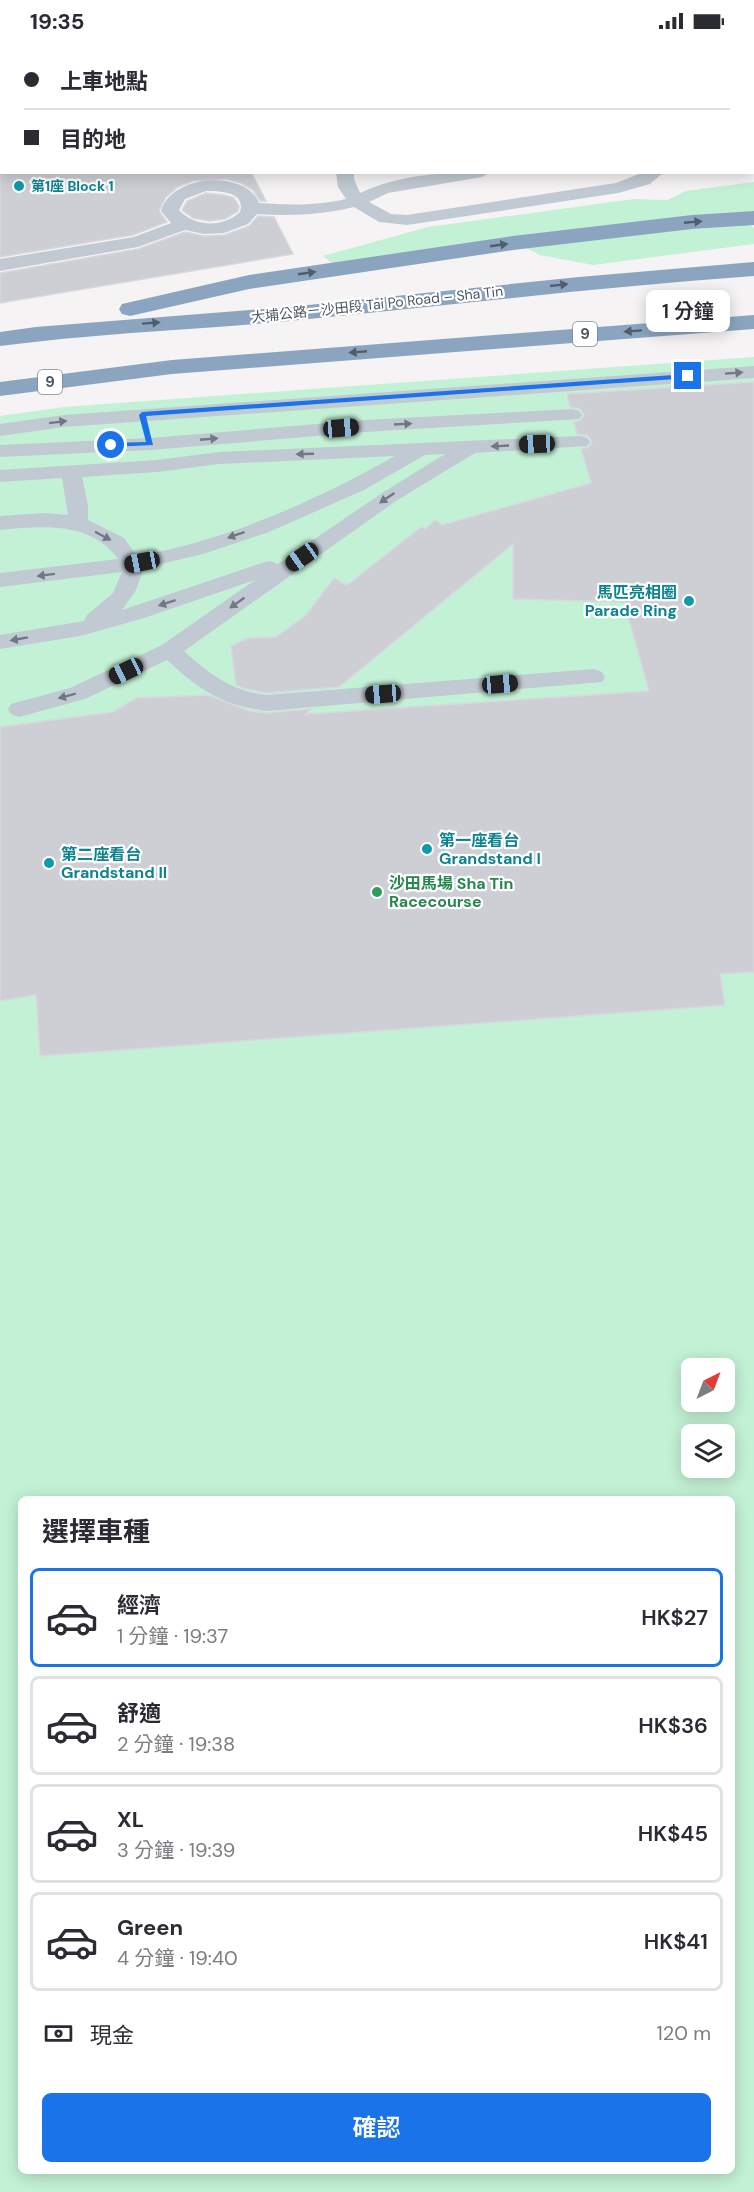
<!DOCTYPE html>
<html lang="zh-TW">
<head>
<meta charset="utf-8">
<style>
	:root { --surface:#fff; --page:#f7f7f7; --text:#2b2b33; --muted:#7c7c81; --line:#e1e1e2; --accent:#1a73e8 }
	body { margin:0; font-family:"DM Sans","Noto Sans TC",sans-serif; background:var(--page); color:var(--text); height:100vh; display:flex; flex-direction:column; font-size:22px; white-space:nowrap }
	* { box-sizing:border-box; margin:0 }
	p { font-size:20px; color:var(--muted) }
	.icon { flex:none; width:33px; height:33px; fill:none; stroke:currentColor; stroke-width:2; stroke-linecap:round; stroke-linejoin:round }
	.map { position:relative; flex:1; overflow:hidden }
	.panel { position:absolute; left:18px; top:1454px; width:717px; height:678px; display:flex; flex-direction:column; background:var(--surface); border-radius:9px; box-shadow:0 3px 15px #0003 }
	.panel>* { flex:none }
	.guide { position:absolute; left:0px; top:0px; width:754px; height:132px; box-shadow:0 3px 15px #0003; display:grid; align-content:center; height:132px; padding:0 24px; background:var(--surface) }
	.needle { width:39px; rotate:42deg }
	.controls { position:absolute; left:681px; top:1316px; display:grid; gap:12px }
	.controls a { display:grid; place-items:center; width:54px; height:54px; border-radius:9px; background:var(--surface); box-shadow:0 3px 15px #0003; font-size:30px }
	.end { position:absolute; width:27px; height:27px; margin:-14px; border:8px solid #1a73e8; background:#fff; box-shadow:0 0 0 3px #fff }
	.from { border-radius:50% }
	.bubble { position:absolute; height:42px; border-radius:9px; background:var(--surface); box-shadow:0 3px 15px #0003; font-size:20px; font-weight:600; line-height:42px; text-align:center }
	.car { position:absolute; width:18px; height:36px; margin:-18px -9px; border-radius:8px; box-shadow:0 0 4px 2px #0007; background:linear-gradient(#222 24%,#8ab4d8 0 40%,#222 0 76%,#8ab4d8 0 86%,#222 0) }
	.guide b { display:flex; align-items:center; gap:21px; height:57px; font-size:22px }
	.guide b+b { border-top:2px solid var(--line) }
	.guide i { width:15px; height:15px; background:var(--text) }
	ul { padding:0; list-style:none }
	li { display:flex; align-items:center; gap:18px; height:99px; margin:0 12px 9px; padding:0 12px; border:3px solid var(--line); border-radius:9px }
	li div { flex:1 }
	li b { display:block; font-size:22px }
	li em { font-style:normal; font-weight:600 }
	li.selected { border-color:var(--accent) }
	li>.icon { width:54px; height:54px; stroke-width:1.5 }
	h2 { padding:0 24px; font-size:27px; line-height:72px }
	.pay { display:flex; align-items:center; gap:15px; height:66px; padding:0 24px; font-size:22px }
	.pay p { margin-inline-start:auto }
	.primary-button { display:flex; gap:12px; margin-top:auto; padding:12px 24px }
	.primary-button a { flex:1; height:69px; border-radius:9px; background:var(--accent); color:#fff; font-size:24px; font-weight:600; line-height:69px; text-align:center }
	.status { display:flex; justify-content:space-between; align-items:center; height:42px; padding:0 30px; background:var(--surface); direction:ltr }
	.status svg { height:16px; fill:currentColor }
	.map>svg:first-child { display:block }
	.green { fill:#c3f1d5; fill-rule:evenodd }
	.building { fill:#cdcfd5; stroke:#d7d9de; stroke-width:1.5 }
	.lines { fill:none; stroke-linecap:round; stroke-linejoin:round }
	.path { stroke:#7ad0a6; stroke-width:2; stroke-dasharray:3 2; stroke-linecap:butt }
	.service { fill:#c1cad2; fill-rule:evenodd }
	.tertiary { fill:#c1cad2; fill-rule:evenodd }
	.motorway { fill:#8ba5c1; fill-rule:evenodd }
	.rail-casing { stroke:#b5b8bd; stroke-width:4.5 }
	.rail { stroke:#fff; stroke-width:3; stroke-dasharray:9; stroke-linecap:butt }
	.oneway { fill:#505e6b }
	.oneway2 { fill:#6e7983 }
	.route { fill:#1a73e8 }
	.culture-dot { fill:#0f9aa8; stroke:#fff; stroke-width:2 }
	.leisure-dot { fill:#2e9e5b; stroke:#fff; stroke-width:2 }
	.labels { text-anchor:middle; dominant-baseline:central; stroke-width:4.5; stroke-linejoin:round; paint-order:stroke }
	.far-culture-label { font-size:14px; font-weight:bold; fill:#0d838f; stroke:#fff; text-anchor:start }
	.far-street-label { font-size:14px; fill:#4a5661; stroke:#fff }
	.shield { fill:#fff; stroke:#808990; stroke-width:1.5 }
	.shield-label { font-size:15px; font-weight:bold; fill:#4a5661 }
	.culture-label { font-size:16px; font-weight:bold; fill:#0d838f; stroke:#fff; text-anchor:start }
	.leisure-label { font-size:16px; font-weight:bold; fill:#27864d; stroke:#fff; text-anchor:start }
</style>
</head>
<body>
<div class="status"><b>19:35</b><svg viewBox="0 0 49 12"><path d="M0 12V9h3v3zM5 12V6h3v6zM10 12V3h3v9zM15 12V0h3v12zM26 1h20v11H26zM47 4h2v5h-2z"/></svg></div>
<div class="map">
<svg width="754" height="2150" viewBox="0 0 754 2150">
	<rect width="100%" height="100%" fill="#f5f3f3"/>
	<path class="green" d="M754,140V173L743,175L754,186V202L593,223L540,213L514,200L333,222L323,214L428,185L634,157L667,158L686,149Z
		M754,315V2150H0V374L64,365ZM692,1326H724V1359H692ZM692,1392H724V1425H692ZM21,1456H732V2128H21Z"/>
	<path class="building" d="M0,130H251L266,159H260L253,148L241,141L226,137L193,139L178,145L166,155L159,169L167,180L133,193L0,215Z
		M206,151L224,153L234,156L239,164L238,169L225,177L209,179L193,176L182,168L187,159Z
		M258,174L274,175L293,212L0,261V231L138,207L185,190L204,194L225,193L249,184Z
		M754,340V930L720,932L725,963L40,1014L36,953L0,959V685L113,670L136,656L208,653L250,669L266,671L311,667L306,672L649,649L624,560L513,557V502L339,645L266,651L243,646L236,643L231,604L248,596L276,595L306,573L334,536L347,543L421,485L425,487L435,478L442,483L591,441L581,407L589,405L592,400L588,394L577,392L574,380L581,378L584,373L580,367L570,365L567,352Z"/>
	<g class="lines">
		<path class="path" d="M585,0L610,2
			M713,0L734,2"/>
		<path class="service" d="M141,0H165L166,2H142Z
			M753,72H754L753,83Z
			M336,130H354V137L360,151C400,132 447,130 490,130L482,135L388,151L369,160L391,172L407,173L616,141L644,130H664L650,142L618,151L407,183L379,180L354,165C321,173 291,174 257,172L248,182L224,191L204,192L185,188L138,205L0,229V217L134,195L171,181L161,169C172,131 247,128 259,161C289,163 316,164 346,157L338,145ZM206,149C221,149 246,150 240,170C223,186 194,185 179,168L185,157Z
			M754,324V336L64,385L0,394V382L64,373Z
			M572,367L579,369L582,373L579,377L365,390L150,408L0,415V403L150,396L365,378Z
			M580,394L587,396L590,400L587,404L475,411L396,459L184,609C209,632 232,649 266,653L594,627L602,630L605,635L602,640L266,669C222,663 199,648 167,618L85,657L19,675L11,672L8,667L11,662L70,646L162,603L255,538L141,577L80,594L0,607V593L84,579L87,573L113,551L122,530L0,545V531L118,517C91,479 41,484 0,488V474L45,471L68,473L62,436L0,440V428L157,418L219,410ZM445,412L382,451L278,522L270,519L262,521L122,568L135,550L144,526L203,512L269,490L364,448L425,413ZM395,414C315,459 228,498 137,514L124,496L88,478V463L82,435L157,430L219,422Z"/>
		<path class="tertiary" d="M664,0H685L686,2H665Z
			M753,42H754V55H753Z"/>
		<path class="motorway" d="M754,169V183L692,187L513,208L249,247L130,274L122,272L119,267L122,262L249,233L513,194L692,173Z
			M754,220V234C599,245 444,264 289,279C193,288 96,291 0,304V290L36,285L289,265L579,235Z
			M754,273V287L172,332L0,354V340L172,318Z"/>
		<g class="rail-casing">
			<path id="rail" d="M206,1L223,2"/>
		</g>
		<use href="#rail" class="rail"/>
	</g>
	<defs><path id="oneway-solid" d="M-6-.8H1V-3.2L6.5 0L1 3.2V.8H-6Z" transform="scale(1.5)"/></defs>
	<g class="oneway">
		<use href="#oneway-solid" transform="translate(693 180) rotate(-5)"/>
		<use href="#oneway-solid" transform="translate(499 203) rotate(-8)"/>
		<use href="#oneway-solid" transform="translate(307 231) rotate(-8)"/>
		<use href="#oneway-solid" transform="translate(559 243) rotate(-6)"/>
		<use href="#oneway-solid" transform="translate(151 281) rotate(-4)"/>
		<use href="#oneway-solid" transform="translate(633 289) rotate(176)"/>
		<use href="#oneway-solid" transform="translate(358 310) rotate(175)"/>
	</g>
	<g class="oneway2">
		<use href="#oneway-solid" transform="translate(734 331) rotate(-4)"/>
		<use href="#oneway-solid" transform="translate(58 380) rotate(-7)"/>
		<use href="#oneway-solid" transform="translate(403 382) rotate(-3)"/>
		<use href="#oneway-solid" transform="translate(209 397) rotate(-5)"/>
		<use href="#oneway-solid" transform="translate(500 404) rotate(177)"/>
		<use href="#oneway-solid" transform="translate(305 412) rotate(178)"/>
		<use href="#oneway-solid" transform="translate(387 456) rotate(146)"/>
		<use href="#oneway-solid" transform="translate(236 493) rotate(161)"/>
		<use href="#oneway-solid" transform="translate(103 494) rotate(28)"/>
		<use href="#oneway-solid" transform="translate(46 533) rotate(173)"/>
		<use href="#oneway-solid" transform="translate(167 561) rotate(162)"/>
		<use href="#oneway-solid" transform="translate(237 561) rotate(145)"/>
		<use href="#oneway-solid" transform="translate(19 597) rotate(170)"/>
		<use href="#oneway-solid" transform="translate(67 654) rotate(165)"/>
	</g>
	<path class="route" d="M688,332L690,336L146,374L153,403L111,405L108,403L111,401L146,400L139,373L142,370Z"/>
	<g class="culture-dot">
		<circle cx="19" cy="144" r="6"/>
		<circle cx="689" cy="559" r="6"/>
		<circle cx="427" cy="807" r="6"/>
		<circle cx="49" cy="821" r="6"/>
	</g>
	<circle class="leisure-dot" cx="377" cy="850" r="6"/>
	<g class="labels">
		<g class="far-culture-label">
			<text x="31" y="144">第1座 Block 1</text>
		</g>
		<g class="far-street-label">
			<text transform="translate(377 262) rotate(-6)">大埔公路－沙田段 Tai Po Road – Sha Tin</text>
		</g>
		<g class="shield">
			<rect x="573" y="280" width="24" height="24" rx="4.5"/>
			<rect x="38" y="328" width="24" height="24" rx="4.5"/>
		</g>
		<g class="shield-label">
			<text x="585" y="292">9</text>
			<text x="50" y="340">9</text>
		</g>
		<g class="culture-label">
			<text x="677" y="550" text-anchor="end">馬匹亮相圈<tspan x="677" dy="18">Parade Ring</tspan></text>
			<text x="439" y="798">第一座看台<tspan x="439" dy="18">Grandstand I</tspan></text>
			<text x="61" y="812">第二座看台<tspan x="61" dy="18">Grandstand II</tspan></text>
		</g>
		<g class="leisure-label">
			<text x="389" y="841">沙田馬場 Sha Tin<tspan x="389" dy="18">Racecourse</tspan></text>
		</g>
	</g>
</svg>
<div class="controls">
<a><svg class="needle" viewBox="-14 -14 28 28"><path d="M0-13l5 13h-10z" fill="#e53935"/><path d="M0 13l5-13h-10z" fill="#7c7c81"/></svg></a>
<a><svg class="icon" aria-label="layers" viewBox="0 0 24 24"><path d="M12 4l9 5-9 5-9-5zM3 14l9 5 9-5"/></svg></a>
</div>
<i class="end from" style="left:111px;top:403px"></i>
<i class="end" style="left:688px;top:334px"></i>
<div class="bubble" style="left:646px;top:248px;width:84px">1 分鐘</div>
<i class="car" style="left:341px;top:386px;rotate:85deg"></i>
<i class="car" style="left:537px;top:402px;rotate:268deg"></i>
<i class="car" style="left:302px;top:515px;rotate:235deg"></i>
<i class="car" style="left:142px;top:520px;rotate:259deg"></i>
<i class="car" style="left:126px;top:629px;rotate:245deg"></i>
<i class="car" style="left:500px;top:642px;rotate:85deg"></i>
<i class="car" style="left:383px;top:652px;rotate:266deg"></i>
<div class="guide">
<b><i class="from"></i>上車地點</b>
<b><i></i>目的地</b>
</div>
<section class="panel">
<h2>選擇車種</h2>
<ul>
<li class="selected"><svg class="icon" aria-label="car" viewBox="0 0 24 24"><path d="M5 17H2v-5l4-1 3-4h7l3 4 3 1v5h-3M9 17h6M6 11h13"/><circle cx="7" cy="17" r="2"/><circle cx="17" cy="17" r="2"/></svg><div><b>經濟</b><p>1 分鐘 · 19:37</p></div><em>HK$27</em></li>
<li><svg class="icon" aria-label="car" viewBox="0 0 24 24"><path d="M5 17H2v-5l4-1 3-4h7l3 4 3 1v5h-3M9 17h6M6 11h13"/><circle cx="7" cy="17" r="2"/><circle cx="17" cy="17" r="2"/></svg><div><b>舒適</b><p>2 分鐘 · 19:38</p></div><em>HK$36</em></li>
<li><svg class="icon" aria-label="car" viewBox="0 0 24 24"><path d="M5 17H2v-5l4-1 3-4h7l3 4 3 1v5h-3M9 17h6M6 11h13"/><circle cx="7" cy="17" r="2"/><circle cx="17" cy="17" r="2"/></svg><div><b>XL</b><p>3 分鐘 · 19:39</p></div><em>HK$45</em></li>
<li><svg class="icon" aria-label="car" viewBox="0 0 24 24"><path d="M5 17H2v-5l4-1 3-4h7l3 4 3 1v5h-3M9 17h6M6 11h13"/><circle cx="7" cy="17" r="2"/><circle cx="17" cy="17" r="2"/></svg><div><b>Green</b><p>4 分鐘 · 19:40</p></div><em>HK$41</em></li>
</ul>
<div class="pay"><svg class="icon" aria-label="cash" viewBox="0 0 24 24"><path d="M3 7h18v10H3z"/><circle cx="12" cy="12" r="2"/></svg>現金<p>120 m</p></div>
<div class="primary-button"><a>確認</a></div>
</section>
</div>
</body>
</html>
